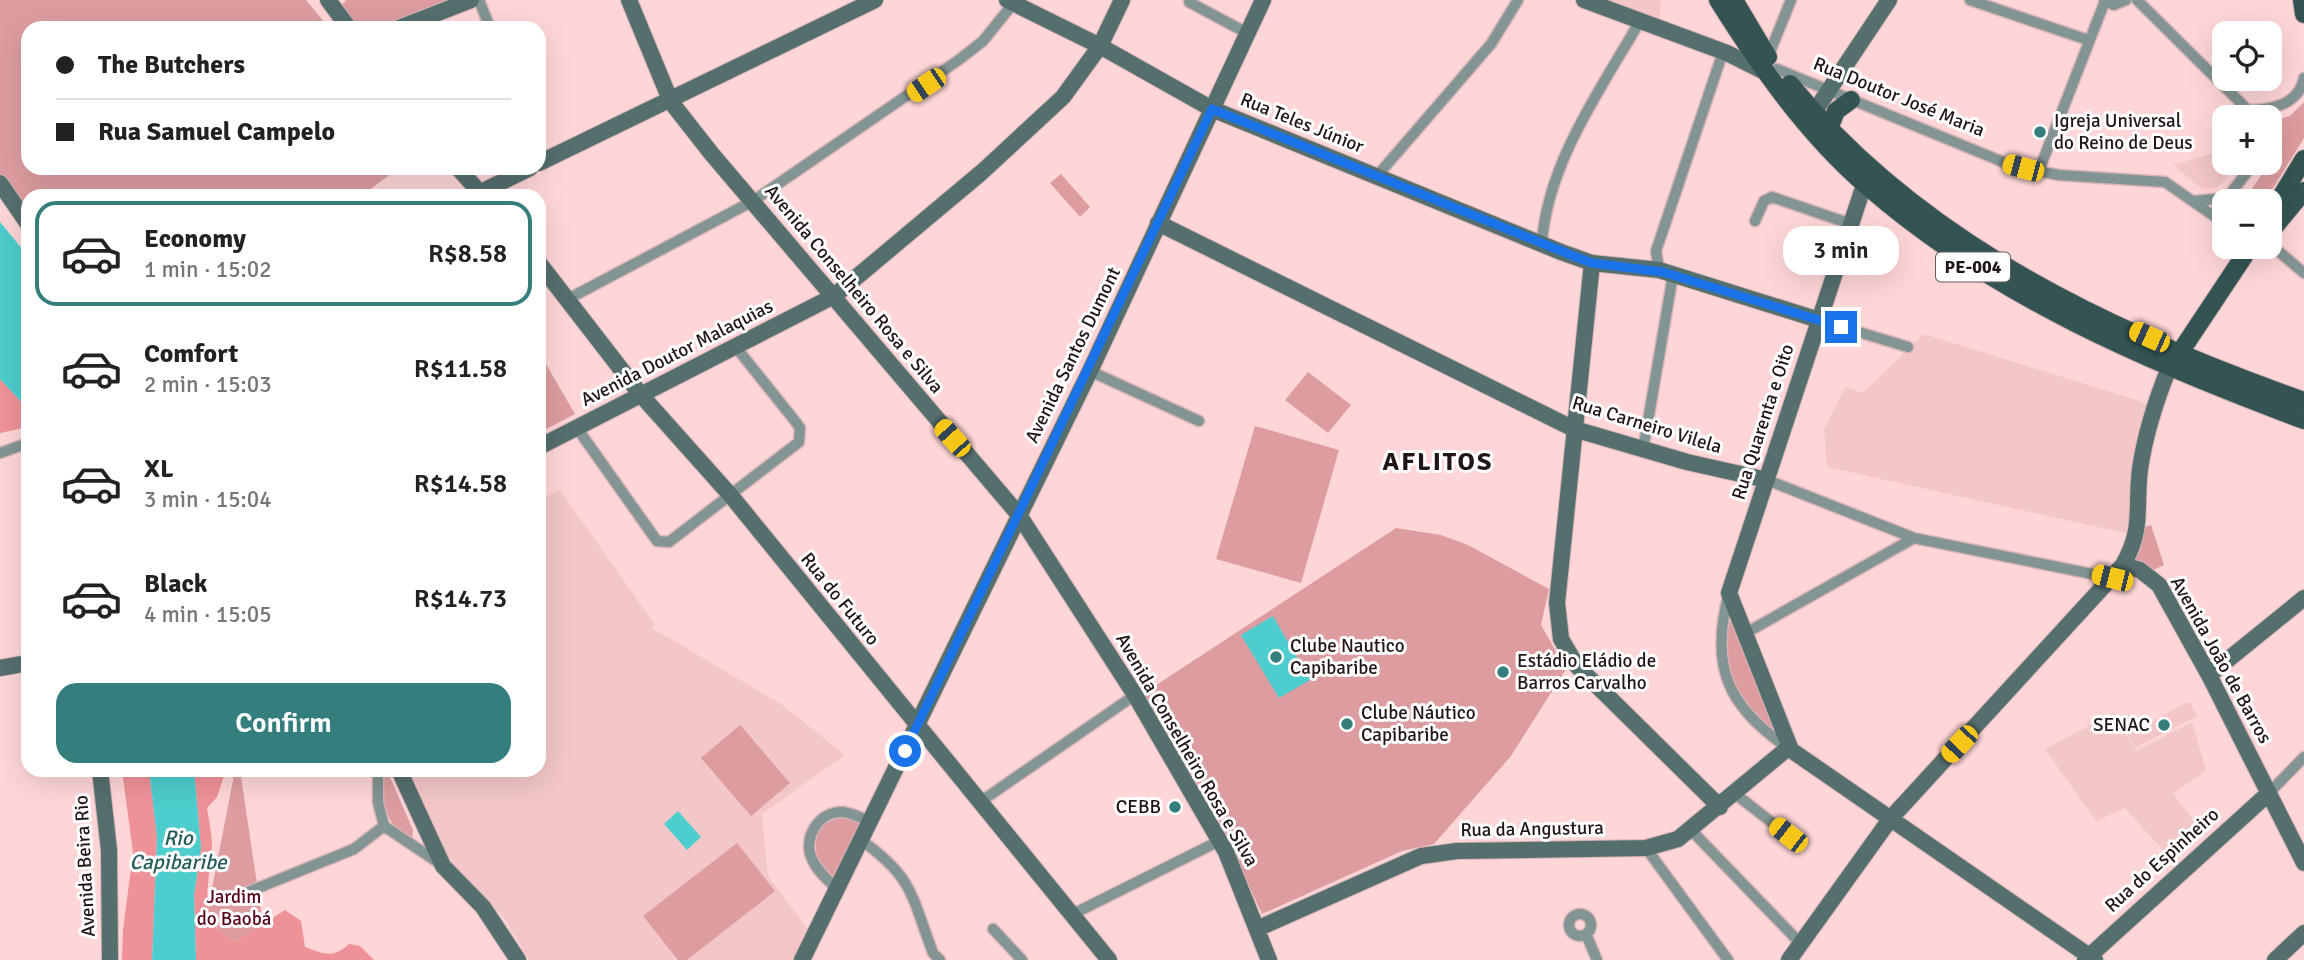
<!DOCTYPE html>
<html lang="en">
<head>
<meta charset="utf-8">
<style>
	:root { --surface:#fff; --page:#f6f6f6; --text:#222; --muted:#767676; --line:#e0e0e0; --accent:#357e7e }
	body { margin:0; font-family:Signika,sans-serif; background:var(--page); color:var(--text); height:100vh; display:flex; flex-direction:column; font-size:26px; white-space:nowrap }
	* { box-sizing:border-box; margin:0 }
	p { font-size:23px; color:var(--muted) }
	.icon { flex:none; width:38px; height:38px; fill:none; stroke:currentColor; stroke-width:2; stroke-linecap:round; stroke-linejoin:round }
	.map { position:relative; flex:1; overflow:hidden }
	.drawer { position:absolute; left:21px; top:189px; width:525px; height:588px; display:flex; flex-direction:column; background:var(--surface); border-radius:21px; box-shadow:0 7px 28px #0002 }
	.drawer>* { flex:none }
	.hud { position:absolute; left:21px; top:21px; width:525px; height:154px; border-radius:21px; box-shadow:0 7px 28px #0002; display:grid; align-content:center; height:154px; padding:0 35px; background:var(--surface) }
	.controls { position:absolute; left:2212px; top:21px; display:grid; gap:14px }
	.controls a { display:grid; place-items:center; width:70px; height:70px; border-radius:14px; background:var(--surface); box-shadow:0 7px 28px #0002; font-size:35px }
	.end { position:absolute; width:32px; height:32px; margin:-16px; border:9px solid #1a73e8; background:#fff; box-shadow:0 0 0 4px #fff }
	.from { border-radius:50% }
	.bubble { position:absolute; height:49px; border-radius:21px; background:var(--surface); box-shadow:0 7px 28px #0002; font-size:23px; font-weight:600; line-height:49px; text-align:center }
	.car { position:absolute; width:21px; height:42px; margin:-21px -10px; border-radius:9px; box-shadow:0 0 5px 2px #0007; background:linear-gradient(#f5c518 24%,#345 0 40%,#f5c518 0 76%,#345 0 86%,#f5c518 0) }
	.hud b { display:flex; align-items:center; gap:24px; height:66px; font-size:26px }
	.hud b+b { border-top:2px solid var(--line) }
	.hud i { width:18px; height:18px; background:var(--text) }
	ul { padding:12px 0 0; list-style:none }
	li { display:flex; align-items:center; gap:21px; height:105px; margin:0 14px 10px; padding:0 21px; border:4px solid transparent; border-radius:21px }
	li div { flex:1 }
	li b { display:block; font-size:26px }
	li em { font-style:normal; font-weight:600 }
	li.active { border-color:var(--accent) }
	li>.icon { width:63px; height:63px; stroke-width:1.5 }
	.button { display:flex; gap:14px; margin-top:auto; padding:14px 35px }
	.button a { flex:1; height:80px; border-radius:21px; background:var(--accent); color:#fff; font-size:28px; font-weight:600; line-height:80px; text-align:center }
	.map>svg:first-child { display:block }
	.built { fill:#f3c6c7 }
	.green { fill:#dd9da0 }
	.forest { fill:#ee9298 }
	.water { fill:#4dcdcd }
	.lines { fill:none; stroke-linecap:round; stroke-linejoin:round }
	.street-casing { stroke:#d6b3b4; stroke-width:13 }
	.secondary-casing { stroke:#d6b3b4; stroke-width:18 }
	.primary-casing { stroke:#d6b3b4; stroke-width:20 }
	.street { stroke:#829493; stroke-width:10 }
	.secondary { stroke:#556e6e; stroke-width:16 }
	.primary { stroke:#345454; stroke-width:18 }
	.route { stroke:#1a73e8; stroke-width:9 }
	.poi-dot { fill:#357e7e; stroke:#fff; stroke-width:2.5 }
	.labels { text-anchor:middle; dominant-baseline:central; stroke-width:6; stroke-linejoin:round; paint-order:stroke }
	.shield { fill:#fff; stroke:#645b5b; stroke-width:2 }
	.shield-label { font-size:18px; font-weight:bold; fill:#221515 }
	.street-label { font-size:19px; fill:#221515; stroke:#fff }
	.poi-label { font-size:19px; fill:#221515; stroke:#fff; text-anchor:start }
	.park-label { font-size:19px; fill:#580519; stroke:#fff }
	.water-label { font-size:21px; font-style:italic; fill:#265c5b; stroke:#fff }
	.district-label { font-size:26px; font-weight:bold; letter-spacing:2px; fill:#221515; stroke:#fff }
</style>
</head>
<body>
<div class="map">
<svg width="2304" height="960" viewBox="0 0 2304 960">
	<rect width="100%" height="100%" fill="#fed6d7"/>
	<path class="built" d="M1606,0H1661L1659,20Z
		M2224,150V163H2240L2217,188L2203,189L2173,165Z
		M1924,334L2149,404L2134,535L1827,467L1824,430L1845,387L1863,393Z
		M560,490L655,625L652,628L781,704L845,755L762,814L768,876L808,930L794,960H529L505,919L453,865L433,831L407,770H539V500Z
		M2185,703H2190L2197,716L2135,748L2121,721L2132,715L2140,729Z
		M2114,713L2136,751L2192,722L2206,770L2173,794L2200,829L2169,857L2125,808L2096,821L2045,749Z"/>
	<path class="green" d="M0,0H306L329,28H28V168H399L361,196H28V214L0,174Z
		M346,0H464L391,28H352L339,8Z
		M2304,102V138L2265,201H2233L2248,194L2270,163L2274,149L2270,121L2290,116Z
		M1061,174L1090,207L1080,217L1050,183Z
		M539,352L575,414L539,433Z
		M1308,372L1351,405L1328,433L1285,400Z
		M1255,426L1339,450L1301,583L1216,559Z
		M2151,525L2164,565L2149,572L2123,565L2143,528Z
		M1396,528L1441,535L1468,545L1549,589L1541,625L1566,669L1511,756L1434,844L1402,851L1262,914L1215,813L1144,693Z
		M1729,622H1732L1779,737L1742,704L1724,655Z
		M740,725L790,783L751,816L701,758Z
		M235,770H240L263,924L236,941L223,936L207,914Z
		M386,775L390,777L413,830L412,839C385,827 383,803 382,776Z
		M838,817H850L862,824L840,874L833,878C816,865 810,845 821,826Z
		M737,843L775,891L687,960H678L643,916Z"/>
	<path class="forest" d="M0,379L28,409V427L0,433Z
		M122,770H149L157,837L152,960H122L123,930L133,853Z
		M194,770H226L217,797L207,808C209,821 212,834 212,846C211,880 193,925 236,941L285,910L301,921L305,947C324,954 333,959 349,944L360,946L374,960H196L194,895L201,848Z"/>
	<path class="water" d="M0,222L28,256V409L0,379Z
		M1273,616L1310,680L1279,698L1241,635Z
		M149,770H194L201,848L194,895L196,960H152L157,837Z
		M678,811L701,837L687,850L664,824Z"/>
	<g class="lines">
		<g class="street-casing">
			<path id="street" d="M479,0L490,28
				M1970,0L2088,40
				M2104,0L2114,5L2126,0
				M2137,0L2255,117
				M1189,2L1247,33
				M1768,57L1791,0
				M1777,69L2008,164L2058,175L2165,182L2224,223
				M2249,110C2272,110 2299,104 2304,78
				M2038,173L2105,1
				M1377,176L1491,44L1518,0
				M2194,201L2227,198L2254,163
				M1755,221L1764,201L1772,197L1851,224
				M1542,242C1548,162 1601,89 1640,21
				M2270,244L2304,273
				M1659,270L1656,251L1723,52
				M568,299L753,201L960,59L983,41L1016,0
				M1819,320L1908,347
				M1090,371L1199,421
				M577,428L657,541L669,542L799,442L800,428L795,421L735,346
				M1643,450L1673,275
				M0,453L28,443
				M1767,480L1914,538L2112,578
				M1729,593C1709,667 1728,708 1791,750
				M1744,634L1914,538
				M378,770V802L384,826L442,865
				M1734,793L1788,835
				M2269,793L2304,757
				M980,802L1135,695
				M1691,830L1802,945
				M861,840C914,878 911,895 933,953L940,960
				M1646,848L1728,960
				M837,889C828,880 817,871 812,859C802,838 819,811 843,812C852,813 861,818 870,821
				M248,892L354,849L384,826
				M1569 925a11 11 0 1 1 22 0a11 11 0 1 1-22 0Z
				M1071,915L1219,841
				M993,929L1022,960
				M1586,934L1597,960"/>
		</g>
		<g class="secondary-casing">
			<path id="secondary" d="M328,0L349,28
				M629,0L671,102L711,153L1019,515L1135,695L1226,852L1269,960
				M1007,0L1100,46L1212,109L1561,252L1592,263L1659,270L1819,320
				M1584,0L1727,53L1765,72
				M399,28L471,0
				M1809,120L1889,0
				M539,163L875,0
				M458,168L483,196
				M0,183L28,224
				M1864,185L1729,593L1791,750L2095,960
				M473,196L530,168
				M1158,223L1574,429L1687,462L1767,480
				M539,263L641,395L732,497L1109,960
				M1592,263L1557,603L1561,639L1577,666L1720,807
				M539,447L834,296L982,172L1063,97L1100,46L1122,0
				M2123,565L2140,570L2159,585L2209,675L2304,863
				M0,668L28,663
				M2209,675L2304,598
				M100,770L109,850L110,960
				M399,770L443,866L483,907L518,960
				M1259,928L1421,856L1457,851L1646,848L1678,839L1788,748
				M802,960L1090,371L1263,0
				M1789,960L1891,818L2123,565C2144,528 2135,509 2140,469C2145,435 2156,400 2169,368
				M2085,960L2269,793
				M2275,960L2304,933"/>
		</g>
		<g class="primary-casing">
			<path id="primary" d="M1718,0C1760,67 1807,134 1867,186C1993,296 2148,362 2304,420
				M1734,0L1768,57
				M2302,0L2304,14
				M1790,84C1920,244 2114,334 2304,401
				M1829,129L1836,111L1851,100
				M2270,215L2304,159
				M2270,232L2304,191
				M2175,360L2250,247"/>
		</g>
		<use href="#street" class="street"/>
		<use href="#secondary" class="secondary"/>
		<use href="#primary" class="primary"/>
	</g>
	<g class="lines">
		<path class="route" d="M905,751L1212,109L1576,257L1592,263L1663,272L1841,327"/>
	</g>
	<g class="poi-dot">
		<circle cx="2040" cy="132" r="7"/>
		<circle cx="1276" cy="657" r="7"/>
		<circle cx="1503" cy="672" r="7"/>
		<circle cx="1347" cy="724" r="7"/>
		<circle cx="2164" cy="725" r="7"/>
		<circle cx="1175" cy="807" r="7"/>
	</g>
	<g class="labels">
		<rect class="shield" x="1936" y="252.5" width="74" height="29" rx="5"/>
		<g class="shield-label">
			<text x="1973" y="267">PE-004</text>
		</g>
		<g class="street-label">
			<text transform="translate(1899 97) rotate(22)">Rua Doutor José Maria</text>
			<text transform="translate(1302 123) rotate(22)">Rua Teles Júnior</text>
			<text transform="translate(854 289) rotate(50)">Avenida Conselheiro Rosa e Silva</text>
			<text transform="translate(677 353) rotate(-27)">Avenida Doutor Malaquias</text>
			<text transform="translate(1073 355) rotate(-64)">Avenida Santos Dumont</text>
			<text transform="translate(1763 422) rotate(-72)">Rua Quarenta e Oito</text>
			<text transform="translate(1647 425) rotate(17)">Rua Carneiro Vilela</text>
			<text transform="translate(840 599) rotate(51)">Rua do Futuro</text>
			<text transform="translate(2221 660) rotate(61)">Avenida João de Barros</text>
			<text transform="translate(1187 750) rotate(60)">Avenida Conselheiro Rosa e Silva</text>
			<text transform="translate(1532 829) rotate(-1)">Rua da Angustura</text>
			<text transform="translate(2162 860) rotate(-42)">Rua do Espinheiro</text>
			<text transform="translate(85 866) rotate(-93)">Avenida Beira Rio</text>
		</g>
		<g class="poi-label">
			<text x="2054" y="121">Igreja Universal<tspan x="2054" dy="22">do Reino de Deus</tspan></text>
			<text x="1290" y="646">Clube Nautico<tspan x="1290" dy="22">Capibaribe</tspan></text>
			<text x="1517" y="661">Estádio Eládio de<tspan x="1517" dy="22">Barros Carvalho</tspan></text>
			<text x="1361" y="713">Clube Náutico<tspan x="1361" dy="22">Capibaribe</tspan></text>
			<text x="2150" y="725" text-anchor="end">SENAC</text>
			<text x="1161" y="807" text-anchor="end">CEBB</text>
		</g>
		<g class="park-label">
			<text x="234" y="897">Jardim<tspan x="234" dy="22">do Baobá</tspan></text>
		</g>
		<g class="water-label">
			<text x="178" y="838">Rio<tspan x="178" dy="24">Capibaribe</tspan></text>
		</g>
		<g class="district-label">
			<text x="1438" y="462">AFLITOS</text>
		</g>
	</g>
</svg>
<div class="controls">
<a><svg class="icon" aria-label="locate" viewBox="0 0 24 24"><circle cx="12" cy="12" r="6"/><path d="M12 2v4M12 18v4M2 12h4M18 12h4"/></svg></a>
<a>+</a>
<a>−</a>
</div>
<i class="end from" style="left:905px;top:751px"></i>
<i class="end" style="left:1841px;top:327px"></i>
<div class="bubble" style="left:1783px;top:226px;width:116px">3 min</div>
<i class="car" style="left:926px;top:85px;rotate:236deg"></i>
<i class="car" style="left:2023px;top:168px;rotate:285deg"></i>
<i class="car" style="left:2149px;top:337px;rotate:294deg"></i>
<i class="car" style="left:952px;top:438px;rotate:318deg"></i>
<i class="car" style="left:2112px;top:578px;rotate:284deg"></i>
<i class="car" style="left:1959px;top:744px;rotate:223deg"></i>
<i class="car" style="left:1788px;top:835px;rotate:308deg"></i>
<div class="hud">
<b><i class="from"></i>The Butchers</b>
<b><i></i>Rua Samuel Campelo</b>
</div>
<section class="drawer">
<ul>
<li class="active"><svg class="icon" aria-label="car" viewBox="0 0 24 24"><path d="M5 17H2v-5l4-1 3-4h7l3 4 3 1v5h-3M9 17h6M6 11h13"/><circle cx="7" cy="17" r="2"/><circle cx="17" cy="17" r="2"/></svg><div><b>Economy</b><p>1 min · 15:02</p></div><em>R$8.58</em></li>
<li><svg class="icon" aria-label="car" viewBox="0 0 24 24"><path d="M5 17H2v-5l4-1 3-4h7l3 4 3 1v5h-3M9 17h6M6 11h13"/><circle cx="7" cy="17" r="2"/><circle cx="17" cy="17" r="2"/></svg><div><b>Comfort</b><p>2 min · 15:03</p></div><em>R$11.58</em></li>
<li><svg class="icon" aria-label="car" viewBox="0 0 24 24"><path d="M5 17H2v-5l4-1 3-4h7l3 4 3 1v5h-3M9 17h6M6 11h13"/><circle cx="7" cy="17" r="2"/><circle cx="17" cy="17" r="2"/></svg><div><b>XL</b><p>3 min · 15:04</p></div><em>R$14.58</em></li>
<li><svg class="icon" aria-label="car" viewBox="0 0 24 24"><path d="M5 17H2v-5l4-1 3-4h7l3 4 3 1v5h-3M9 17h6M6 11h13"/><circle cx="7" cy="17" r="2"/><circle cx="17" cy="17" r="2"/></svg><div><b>Black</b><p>4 min · 15:05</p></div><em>R$14.73</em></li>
</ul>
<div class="button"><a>Confirm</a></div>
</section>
</div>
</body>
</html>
